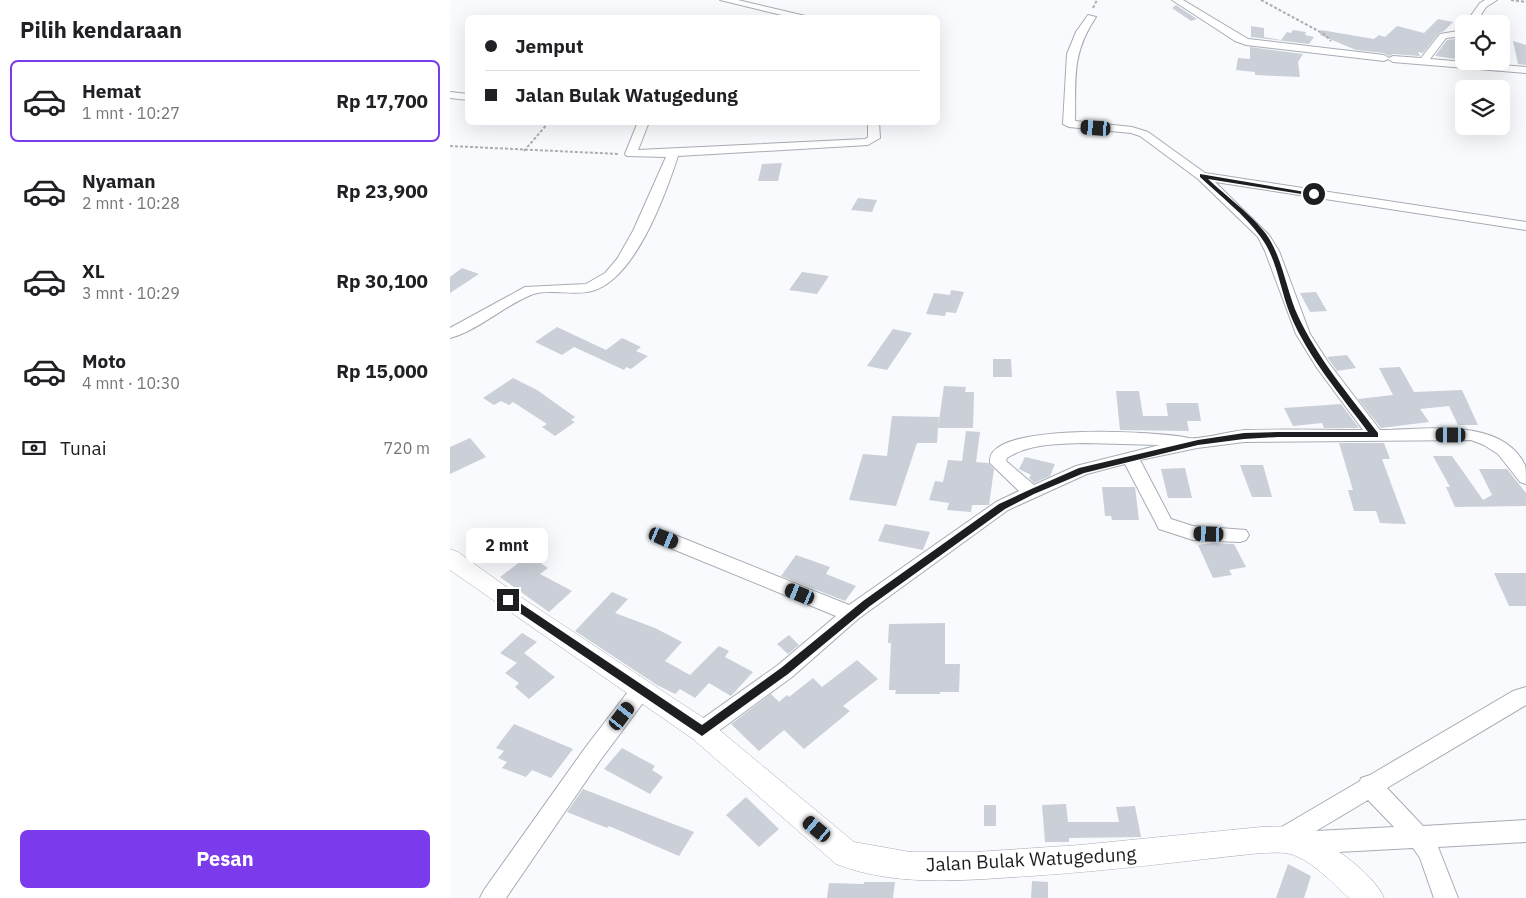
<!DOCTYPE html>
<html lang="id">
<head>
<meta charset="utf-8">
<style>
	:root { --surface:#fff; --page:#f2f2f2; --text:#202124; --muted:#757577; --line:#e0e0e0; --accent:#7c3aed }
	body { margin:0; font-family:"IBM Plex Sans",sans-serif; background:var(--page); color:var(--text); height:100vh; display:flex; flex-direction:column; font-size:19px; white-space:nowrap }
	* { box-sizing:border-box; margin:0 }
	p { font-size:16px; color:var(--muted) }
	.icon { flex:none; width:28px; height:28px; fill:none; stroke:currentColor; stroke-width:2; stroke-linecap:round; stroke-linejoin:round }
	.map { position:relative; flex:1; overflow:hidden }
	.drawer { display:flex; flex-direction:column; background:var(--surface); width:450px }
	.drawer>* { flex:none }
	.guide { position:absolute; left:15px; top:15px; width:475px; height:110px; border-radius:8px; box-shadow:0 5px 20px #0002; display:grid; align-content:center; height:110px; padding:0 20px; background:var(--surface) }
	.fabs { position:absolute; left:1005px; top:15px; display:grid; gap:10px }
	.fabs a { display:grid; place-items:center; width:55px; height:55px; border-radius:8px; background:var(--surface); box-shadow:0 5px 20px #0002; font-size:25px }
	.end { position:absolute; width:22px; height:22px; margin:-11px; border:6px solid #1c1e21; background:#fff; box-shadow:0 0 0 2px #fff }
	.from { border-radius:50% }
	.bubble { position:absolute; height:35px; border-radius:8px; background:var(--surface); box-shadow:0 5px 20px #0002; font-size:16px; font-weight:700; line-height:35px; text-align:center }
	.car { position:absolute; width:15px; height:30px; margin:-15px -8px; border-radius:6px; box-shadow:0 0 4px 1px #0007; background:linear-gradient(#222 24%,#8ab4d8 0 40%,#222 0 76%,#8ab4d8 0 86%,#222 0) }
	.guide b { display:flex; align-items:center; gap:18px; height:48px; font-size:19px }
	.guide b+b { border-top:1px solid var(--line) }
	.guide i { width:12px; height:12px; background:var(--text) }
	ul { padding:0; list-style:none }
	li { display:flex; align-items:center; gap:15px; height:82px; margin:0 10px 8px; padding:0 10px; border:2px solid transparent; border-radius:8px }
	li div { flex:1 }
	li b { display:block; font-size:19px }
	li em { font-style:normal; font-weight:700 }
	li.active { border-color:var(--accent) }
	li>.icon { width:45px; height:45px; stroke-width:1.5 }
	h2 { padding:0 20px; font-size:22px; line-height:60px }
	.pay { display:flex; align-items:center; gap:12px; height:55px; padding:0 20px; font-size:19px }
	.pay p { margin-inline-start:auto }
	.action { display:flex; gap:10px; margin-top:auto; padding:10px 20px }
	.action a { flex:1; height:58px; border-radius:8px; background:var(--accent); color:#fff; font-size:20px; font-weight:700; line-height:58px; text-align:center }
	main { display:flex; flex:1; min-height:0 }
	.map>svg:first-child { display:block }
	.building { fill:#cacfd8 }
	.lines { fill:none; stroke-linecap:round; stroke-linejoin:round }
	.minor-casing { stroke:#a7acb4; stroke-width:2 }
	.tertiary-casing { stroke:#a7acb4; stroke-width:1 }
	.path { stroke:#abadb0; stroke-width:2; stroke-dasharray:3 2; stroke-linecap:butt }
	.minor { fill:#fff; fill-rule:evenodd }
	.tertiary { fill:#fff; fill-rule:evenodd }
	.route { fill:#1c1e21 }
	.labels { text-anchor:middle; dominant-baseline:central; stroke-width:4.5; stroke-linejoin:round; paint-order:stroke }
	.near-street-label { font-size:19px; fill:#1c1e21; stroke:#fff }
</style>
</head>
<body>
<main>
<section class="drawer">
<h2>Pilih kendaraan</h2>
<ul>
<li class="active"><svg class="icon" aria-label="car" viewBox="0 0 24 24"><path d="M5 17H2v-5l4-1 3-4h7l3 4 3 1v5h-3M9 17h6M6 11h13"/><circle cx="7" cy="17" r="2"/><circle cx="17" cy="17" r="2"/></svg><div><b>Hemat</b><p>1 mnt · 10:27</p></div><em>Rp 17,700</em></li>
<li><svg class="icon" aria-label="car" viewBox="0 0 24 24"><path d="M5 17H2v-5l4-1 3-4h7l3 4 3 1v5h-3M9 17h6M6 11h13"/><circle cx="7" cy="17" r="2"/><circle cx="17" cy="17" r="2"/></svg><div><b>Nyaman</b><p>2 mnt · 10:28</p></div><em>Rp 23,900</em></li>
<li><svg class="icon" aria-label="car" viewBox="0 0 24 24"><path d="M5 17H2v-5l4-1 3-4h7l3 4 3 1v5h-3M9 17h6M6 11h13"/><circle cx="7" cy="17" r="2"/><circle cx="17" cy="17" r="2"/></svg><div><b>XL</b><p>3 mnt · 10:29</p></div><em>Rp 30,100</em></li>
<li><svg class="icon" aria-label="car" viewBox="0 0 24 24"><path d="M5 17H2v-5l4-1 3-4h7l3 4 3 1v5h-3M9 17h6M6 11h13"/><circle cx="7" cy="17" r="2"/><circle cx="17" cy="17" r="2"/></svg><div><b>Moto</b><p>4 mnt · 10:30</p></div><em>Rp 15,000</em></li>
</ul>
<div class="pay"><svg class="icon" aria-label="cash" viewBox="0 0 24 24"><path d="M3 7h18v10H3z"/><circle cx="12" cy="12" r="2"/></svg>Tunai<p>720 m</p></div>
<div class="action"><a>Pesan</a></div>
</section>
<div class="map">
<svg width="1076" height="898" viewBox="0 0 1076 898">
	<rect width="100%" height="100%" fill="#f8fafd"/>
	<path class="building" d="M726,5L747,19L741,21L722,8Z
		M988,19L1003,22L994,31L989,33L973,53L968,52L970,56L943,54L939,56L934,53L906,50L870,35L871,30L924,39L929,35L935,37L947,26L974,33Z
		M801,26L814,28V37L831,40L837,32L841,33L843,30L856,32L855,35L864,37L859,44L801,37Z
		M1005,39L1014,41V57L1009,56L1006,59L985,56L997,40Z
		M1063,41L1076,45V65L1068,64Z
		M800,47L853,54L848,62L850,77L805,75V72L786,70L788,58L800,59Z
		M332,163L328,181H308L312,164Z
		M408,198L427,200L422,212L401,210Z
		M12,268L29,274L0,293V277Z
		M352,272L379,276L367,294L339,290Z
		M501,290L514,292L506,313L496,312L495,316L476,314L484,293L500,295Z
		M866,292L877,311L860,312L850,293Z
		M107,327L156,350L172,338L191,347L186,351L198,356L181,369L176,367L174,370L124,347L112,355L85,342Z
		M443,329L462,333L437,370L417,366Z
		M897,355L906,368L887,371L877,357Z
		M543,359H561L562,377H543Z
		M950,367L964,392L1012,390L1028,425H1008L999,406L970,409L979,422L931,428L908,399L943,395L929,368Z
		M63,378L87,390L125,417L121,420L125,422L105,436L92,427L97,424L63,402L59,405L51,401L44,405L33,398Z
		M494,386L516,387L515,392H524L523,428H488L487,443H467L446,506L399,500L413,454L437,456L442,416L489,417L488,428Z
		M666,391H689L693,416H718L716,403H748L751,421H737L739,431L670,430Z
		M891,404L909,428H874L872,423L843,426L834,408Z
		M516,431L530,432L526,462L538,463L544,469L539,505H522L521,512L497,510L499,503L479,500L485,481L493,482L498,460L512,461Z
		M20,438L36,457L0,474V447Z
		M889,443H934L940,459H932L956,524L930,523L926,511H904L898,490H903Z
		M983,456H1002L1033,500L1042,495L1029,469H1057L1076,493V506L1005,507L996,487H1000Z
		M575,457L605,464L600,476L584,483L579,478L581,475L569,469Z
		M790,465H813L822,497H802Z
		M735,468L742,498H718L711,469Z
		M652,487H685L689,520H662L661,516H655Z
		M435,524L480,532L473,550L428,541Z
		M763,543L784,544L796,567L779,570L782,575L763,578L748,545Z
		M79,555L98,568L90,574L122,591L99,612L50,577Z
		M346,555L380,567L376,574L406,586L395,601L331,576Z
		M1044,573H1076V606H1059Z
		M162,592L178,599L165,613L205,628L232,642L215,661L240,675L269,646L279,651L275,657L303,672L281,696L259,683L245,698L230,689L225,694L207,685L125,631Z
		M495,623V664H510L509,692H490V694H445L446,690H439L441,643H438L439,624Z
		M72,633L87,642L74,653L105,677L79,699L65,687L69,683L55,673L67,663L50,653Z
		M339,635L349,645L338,654L327,644Z
		M407,660L428,679L393,706L400,711L354,749L334,730L309,751L281,724L321,694L329,702L337,695L339,697L363,678L372,687Z
		M64,724L123,749L101,778L82,770L76,777L52,768L57,762L48,758L54,751L46,748Z
		M172,748L205,766L202,770L213,777L200,794L154,769Z
		M133,789L244,832L229,856L159,826L157,828L117,812Z
		M296,797L329,829L309,847L276,815Z
		M616,804L618,822H669L666,807L685,806L691,837L619,838V842H595L592,805Z
		M534,805H546V826H534Z
		M838,864L861,876L854,898H826Z
		M582,881L598,882V898H581Z
		M414,882H445L443,898H377L379,883L414,884Z"/>
	<g class="lines">
		<g class="minor-casing">
			<path id="minor" d="M270,0H288L364,18H344Z
				M722,0H733L798,39L934,55L939,58L943,56L971,58L990,34L1014,30V36L996,38L980,59L1076,67V73L943,62L938,59L934,61L796,45L785,41Z
				M1035,0H1047L1036,7L1025,24H1015L1030,3Z
				M638,15L646,17C621,54 626,79 625,121L682,127L698,132L755,173L1076,222V230L765,182L819,235L829,251L860,334L878,362L930,430C974,430 1051,416 1075,465C1076,470 1076,478 1076,484L1070,482L1048,454L1034,445L1021,440L794,442L747,448L690,460L721,519L743,526L796,530L799,535L796,540L790,542L743,540L709,529L675,464L637,474L558,510L408,619L342,677L259,738L252,740L245,738L242,731L245,724L328,665L386,616L208,543L205,538L208,533L214,531L220,533L399,605L546,502L569,491L540,463C540,459 540,455 543,452C564,424 705,431 739,438C750,440 781,431 795,430C834,429 874,430 913,430L867,368L846,334L815,251L808,237L748,179L690,136L681,133L619,127L613,124L617,54L626,32ZM635,443L710,445L626,466L584,485L556,461L557,458C579,443 610,444 635,443Z
				M0,92L18,94V100L0,98Z
				M188,122H199L188,150L415,139L418,137V122H429L430,138L418,145L228,156C215,196 185,279 142,291C124,296 97,288 81,295C54,306 27,331 0,338V328L75,287L136,284L155,273L167,259L183,231L216,157L177,156L175,154Z
				M191,681L198,684L201,690L198,696L149,762L56,898H30L34,890L135,748L184,684Z
				M1076,687V705L937,788L973,826L1076,820V842L988,847L1008,898H984L970,858L963,848L850,854L842,851L840,847L831,851L823,848L820,840L823,832L910,781L911,778L920,775L1063,691ZM918,800L944,827L866,831Z"/>
		</g>
		<g class="tertiary-casing">
			<path id="tertiary" d="M0,549L8,552L66,594L261,723L404,842L460,852H525L630,845L811,827C822,827 834,825 845,829C872,836 924,873 934,898H899C883,884 866,864 846,856C836,851 822,853 811,853C734,861 658,871 581,876C517,880 448,888 386,864L243,739L0,570Z"/>
		</g>
		<path class="path" d="M811,0L874,34L881,41
			M1061,0L1076,2
			M643,8L647,0
			M0,146L169,154
			M74,151L99,122"/>
		<use href="#minor" class="minor"/>
		<use href="#tertiary" class="tertiary"/>
	</g>
	<path class="route" d="M750,174L867,194L864,196L758,179C775,195 803,216 816,234C833,258 836,290 848,316C868,359 899,395 928,433V437H828L794,439L748,445L634,473L584,494L555,509L420,606L338,674L252,736L55,603V597H61L252,725L331,668L413,601L549,504L579,490L629,468L748,440L794,433L828,432H918C891,395 858,358 840,314C830,289 827,258 810,236C795,215 769,195 750,177Z"/>
	<g class="labels">
		<g class="near-street-label">
			<text transform="translate(581 859) rotate(-3)">Jalan Bulak Watugedung</text>
		</g>
	</g>
</svg>
<div class="fabs">
<a><svg class="icon" aria-label="locate" viewBox="0 0 24 24"><circle cx="12" cy="12" r="6"/><path d="M12 2v4M12 18v4M2 12h4M18 12h4"/></svg></a>
<a><svg class="icon" aria-label="layers" viewBox="0 0 24 24"><path d="M12 4l9 5-9 5-9-5zM3 14l9 5 9-5"/></svg></a>
</div>
<i class="end from" style="left:864px;top:194px"></i>
<i class="end" style="left:58px;top:600px"></i>
<div class="bubble" style="left:16px;top:528px;width:82px">2 mnt</div>
<i class="car" style="left:646px;top:128px;rotate:274deg"></i>
<i class="car" style="left:1001px;top:435px;rotate:270deg"></i>
<i class="car" style="left:759px;top:534px;rotate:272deg"></i>
<i class="car" style="left:214px;top:538px;rotate:112deg"></i>
<i class="car" style="left:350px;top:594px;rotate:292deg"></i>
<i class="car" style="left:172px;top:716px;rotate:37deg"></i>
<i class="car" style="left:367px;top:829px;rotate:310deg"></i>
<div class="guide">
<b><i class="from"></i>Jemput</b>
<b><i></i>Jalan Bulak Watugedung</b>
</div>
</div>
</main>
</body>
</html>
